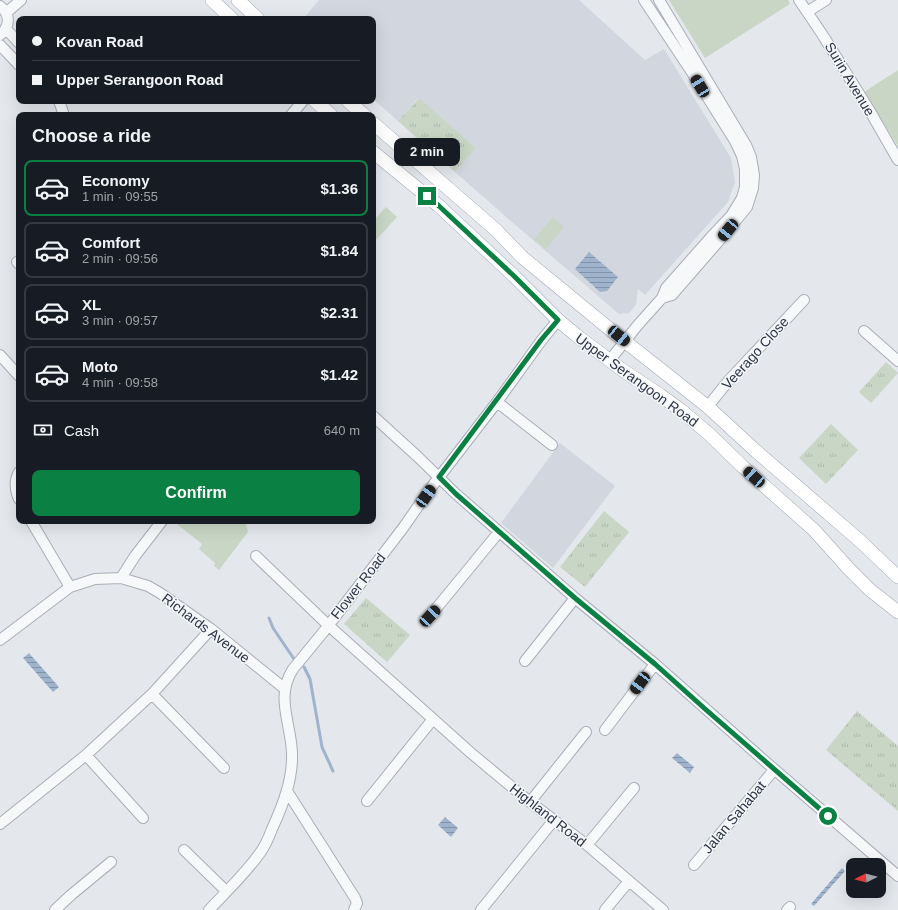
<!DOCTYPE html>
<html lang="en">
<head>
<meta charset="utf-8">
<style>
	:root { --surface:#171b24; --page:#20242c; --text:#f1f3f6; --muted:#9ea1a6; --line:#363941; --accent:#0b8043 }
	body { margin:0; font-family:Arial,sans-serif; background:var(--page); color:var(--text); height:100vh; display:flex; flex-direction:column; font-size:15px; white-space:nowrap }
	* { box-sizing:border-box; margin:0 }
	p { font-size:13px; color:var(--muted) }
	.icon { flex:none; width:22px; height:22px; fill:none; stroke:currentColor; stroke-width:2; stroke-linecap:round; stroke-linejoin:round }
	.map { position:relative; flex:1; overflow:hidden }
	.side { position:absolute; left:16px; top:112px; width:360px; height:412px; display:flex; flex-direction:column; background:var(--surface); border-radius:8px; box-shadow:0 4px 16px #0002 }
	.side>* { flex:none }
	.banner { position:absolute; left:16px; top:16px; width:360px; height:88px; border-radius:8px; box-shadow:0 4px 16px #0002; display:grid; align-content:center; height:88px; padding:0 16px; background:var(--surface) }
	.needle { width:26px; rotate:264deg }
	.controls { position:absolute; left:846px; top:858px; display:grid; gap:8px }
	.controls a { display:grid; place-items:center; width:40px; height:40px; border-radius:8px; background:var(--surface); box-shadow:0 4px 16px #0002; font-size:20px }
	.end { position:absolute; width:18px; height:18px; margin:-9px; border:5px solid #0b8043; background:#fff; box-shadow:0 0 0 2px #fff }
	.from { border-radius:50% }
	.bubble { position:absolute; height:28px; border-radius:8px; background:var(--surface); box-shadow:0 4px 16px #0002; font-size:13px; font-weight:600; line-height:28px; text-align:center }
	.car { position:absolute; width:12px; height:24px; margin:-12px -6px; border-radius:5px; box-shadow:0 0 3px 1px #0007; background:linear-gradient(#222 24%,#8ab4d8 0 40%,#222 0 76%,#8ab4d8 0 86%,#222 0) }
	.banner b { display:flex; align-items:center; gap:14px; height:38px; font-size:15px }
	.banner b+b { border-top:1px solid var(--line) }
	.banner i { width:10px; height:10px; background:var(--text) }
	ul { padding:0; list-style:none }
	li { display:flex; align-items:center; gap:12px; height:56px; margin:0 8px 6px; padding:0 8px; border:2px solid var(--line); border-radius:8px }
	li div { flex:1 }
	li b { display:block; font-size:15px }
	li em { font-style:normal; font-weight:600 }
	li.on { border-color:var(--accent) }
	li>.icon { width:36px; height:36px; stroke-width:1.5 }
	h2 { padding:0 16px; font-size:18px; line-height:48px }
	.pay { display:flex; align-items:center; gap:10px; height:44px; padding:0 16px; font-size:15px }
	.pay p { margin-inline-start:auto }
	.button { display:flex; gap:8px; margin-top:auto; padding:8px 16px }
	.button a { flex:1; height:46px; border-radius:8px; background:var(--accent); color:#fff; font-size:16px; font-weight:600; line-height:46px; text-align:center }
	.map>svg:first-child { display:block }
	.built { fill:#d2d6de }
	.grass { fill:url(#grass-tufts) }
	.park { fill:#c9d6c5 }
	.water { fill:url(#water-rules) }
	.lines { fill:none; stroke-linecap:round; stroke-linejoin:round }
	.stream { stroke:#9fb4cc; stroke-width:3 }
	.minor-casing { stroke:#a9aeb7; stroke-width:12 }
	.major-casing { stroke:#a3abb8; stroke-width:14 }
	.minor { stroke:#f7f8fa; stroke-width:10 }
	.major { stroke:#fff; stroke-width:13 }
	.route { stroke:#0b8043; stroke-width:5 }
	.labels { text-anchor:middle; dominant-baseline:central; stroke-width:3; stroke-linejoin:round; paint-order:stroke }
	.street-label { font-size:14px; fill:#2b3445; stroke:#f4f6f9 }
</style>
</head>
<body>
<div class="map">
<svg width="898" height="910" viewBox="0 0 898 910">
	<defs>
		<pattern id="grass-tufts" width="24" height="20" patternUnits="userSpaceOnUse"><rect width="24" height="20" fill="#c9d6c5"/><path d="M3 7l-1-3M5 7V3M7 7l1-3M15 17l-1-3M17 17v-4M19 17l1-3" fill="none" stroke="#adb8ab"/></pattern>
		<pattern id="water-rules" width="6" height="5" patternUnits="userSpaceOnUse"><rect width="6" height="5" fill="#9fb4cc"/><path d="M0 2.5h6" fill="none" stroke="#8293a7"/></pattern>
	</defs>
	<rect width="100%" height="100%" fill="#e4e7ec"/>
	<path class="built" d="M319,0H579L645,60L664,49L731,158L735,182L728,202L645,295L638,289L636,305L629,313L619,314L512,222L455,172L476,148L418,98L398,121L373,99V19H303Z
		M560,443L615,486L553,568L501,523Z"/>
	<path class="grass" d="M419,98L476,148L455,172L398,121Z
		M886,362L898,373L871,403L859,392Z
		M831,424L858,450L826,484L799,458Z
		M604,511L629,532L585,587L560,567Z
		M366,598L410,635L387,662L344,624Z
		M857,711L898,746V811L826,750Z"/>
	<path class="park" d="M669,0H788L790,4L705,58Z
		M898,70V146L864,92Z
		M386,207L397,217L375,241L373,240V221Z
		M553,217L564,227L546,249L534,239Z
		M173,521H245L248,532L219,570L214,566L215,563L199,549L202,544Z"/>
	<path class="water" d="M589,252L618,277L607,291L600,292L575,269Z
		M29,653L59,687L53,692L23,658Z
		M677,753L694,767L690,773L672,758Z
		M445,817L458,828L451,837L438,825Z
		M842,868L845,871L814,906L811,904Z"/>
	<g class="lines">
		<path class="stream" d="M269,618L273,628L294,659
			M304,667L310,679L322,747L333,771"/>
		<g class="minor-casing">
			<path id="minor" d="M659,0L746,145L751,157L754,175L753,188L747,207L718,242L672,295L662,298
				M799,0L822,34L871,113L898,160
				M0,6C11,14 10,27 0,35
				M807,12L826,0
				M6,13L21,0
				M6,29L19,43
				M0,45L19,65
				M59,101L64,115
				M291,115L303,101
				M17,262L19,264
				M864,331L898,361
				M0,355L19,376
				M610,360L637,326L662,298L666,288L712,236L731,216L742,198L745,187V169L742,156L735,141L693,74L644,0
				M497,402L552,445
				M708,407L713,400L730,379L804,300
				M373,416L417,456L456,494L575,598L655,664L767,763L898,876
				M19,472C14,481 15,490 19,499
				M31,521L70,587
				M256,556L328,625L471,753L530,802L587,845L663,910
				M121,578L135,556L162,521
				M430,616L499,532
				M0,640L70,587L95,579L121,578L148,586L160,593L211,629L285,689
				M525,661L575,598
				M152,694L224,768
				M605,730L655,664
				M86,755L143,818
				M287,791L355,898L357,903L354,910
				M367,801L433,719
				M530,802L586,732
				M0,824L86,755L152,694L211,629
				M587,845L634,788
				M184,850L223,888
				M694,865L774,770
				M55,910L71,895L111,862
				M209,910C226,892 245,874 260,853C265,846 269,837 272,829C283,805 293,779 292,753C291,723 275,697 293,669L325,630L403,528L433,485L497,402L541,341L558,320
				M481,910L554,820
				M605,910L629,881
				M787,910L790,907"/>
		</g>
		<g class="major-casing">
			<path id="major" d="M212,0L232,19
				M238,0L258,19
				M315,101L331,115
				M348,101L364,115
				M373,123L496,230L522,257L612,331L708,407L757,452L859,540L898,577
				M373,152L439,206L514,276L558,320L576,335L621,369L660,395L682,411L709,434L742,466L814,530L849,569L870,590L898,612"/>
		</g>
		<use href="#minor" class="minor"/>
		<use href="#major" class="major"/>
	</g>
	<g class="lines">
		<path class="route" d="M427,196L439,206L514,276L558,320L541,340L439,477L456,494L575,598L655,664L704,708L828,816"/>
	</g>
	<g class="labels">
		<g class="street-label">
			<text transform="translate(850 79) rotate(59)">Surin Avenue</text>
			<text transform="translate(755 353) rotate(-48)">Veerago Close</text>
			<text transform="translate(637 380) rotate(36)">Upper Serangoon Road</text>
			<text transform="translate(358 586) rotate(-52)">Flower Road</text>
			<text transform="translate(206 628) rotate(37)">Richards Avenue</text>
			<text transform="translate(548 815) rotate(38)">Highland Road</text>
			<text transform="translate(734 817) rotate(-50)">Jalan Sahabat</text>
		</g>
	</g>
</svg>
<div class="controls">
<a><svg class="needle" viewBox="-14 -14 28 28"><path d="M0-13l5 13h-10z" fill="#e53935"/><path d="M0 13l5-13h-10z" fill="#9ea1a6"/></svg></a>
</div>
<i class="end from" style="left:828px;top:816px"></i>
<i class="end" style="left:427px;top:196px"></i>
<div class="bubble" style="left:394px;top:138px;width:66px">2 min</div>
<i class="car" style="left:700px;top:86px;rotate:329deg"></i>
<i class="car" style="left:728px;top:230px;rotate:219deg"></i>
<i class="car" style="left:619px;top:336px;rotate:129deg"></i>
<i class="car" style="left:754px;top:477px;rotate:312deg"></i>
<i class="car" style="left:426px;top:496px;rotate:35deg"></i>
<i class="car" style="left:430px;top:616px;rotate:43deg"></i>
<i class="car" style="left:640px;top:683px;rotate:217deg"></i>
<div class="banner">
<b><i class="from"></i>Kovan Road</b>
<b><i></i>Upper Serangoon Road</b>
</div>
<section class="side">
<h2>Choose a ride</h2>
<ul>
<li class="on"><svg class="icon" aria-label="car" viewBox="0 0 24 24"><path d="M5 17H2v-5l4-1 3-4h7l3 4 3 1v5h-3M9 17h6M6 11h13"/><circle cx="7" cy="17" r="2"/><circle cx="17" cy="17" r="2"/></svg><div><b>Economy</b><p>1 min · 09:55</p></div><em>$1.36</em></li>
<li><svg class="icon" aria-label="car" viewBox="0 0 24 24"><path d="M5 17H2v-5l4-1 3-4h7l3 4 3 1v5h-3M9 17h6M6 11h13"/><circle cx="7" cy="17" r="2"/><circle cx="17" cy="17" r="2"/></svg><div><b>Comfort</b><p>2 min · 09:56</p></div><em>$1.84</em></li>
<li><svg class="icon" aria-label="car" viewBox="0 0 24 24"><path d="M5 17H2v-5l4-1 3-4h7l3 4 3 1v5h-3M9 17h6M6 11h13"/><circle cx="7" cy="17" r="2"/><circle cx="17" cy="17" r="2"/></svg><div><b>XL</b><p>3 min · 09:57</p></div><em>$2.31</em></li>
<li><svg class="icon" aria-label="car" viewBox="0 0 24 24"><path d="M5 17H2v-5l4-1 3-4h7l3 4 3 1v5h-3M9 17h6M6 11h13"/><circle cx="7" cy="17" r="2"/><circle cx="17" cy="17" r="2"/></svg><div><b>Moto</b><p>4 min · 09:58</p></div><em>$1.42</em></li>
</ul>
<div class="pay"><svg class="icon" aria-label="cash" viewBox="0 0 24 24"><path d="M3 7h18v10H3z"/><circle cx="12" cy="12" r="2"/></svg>Cash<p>640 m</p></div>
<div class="button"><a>Confirm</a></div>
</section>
</div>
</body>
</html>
